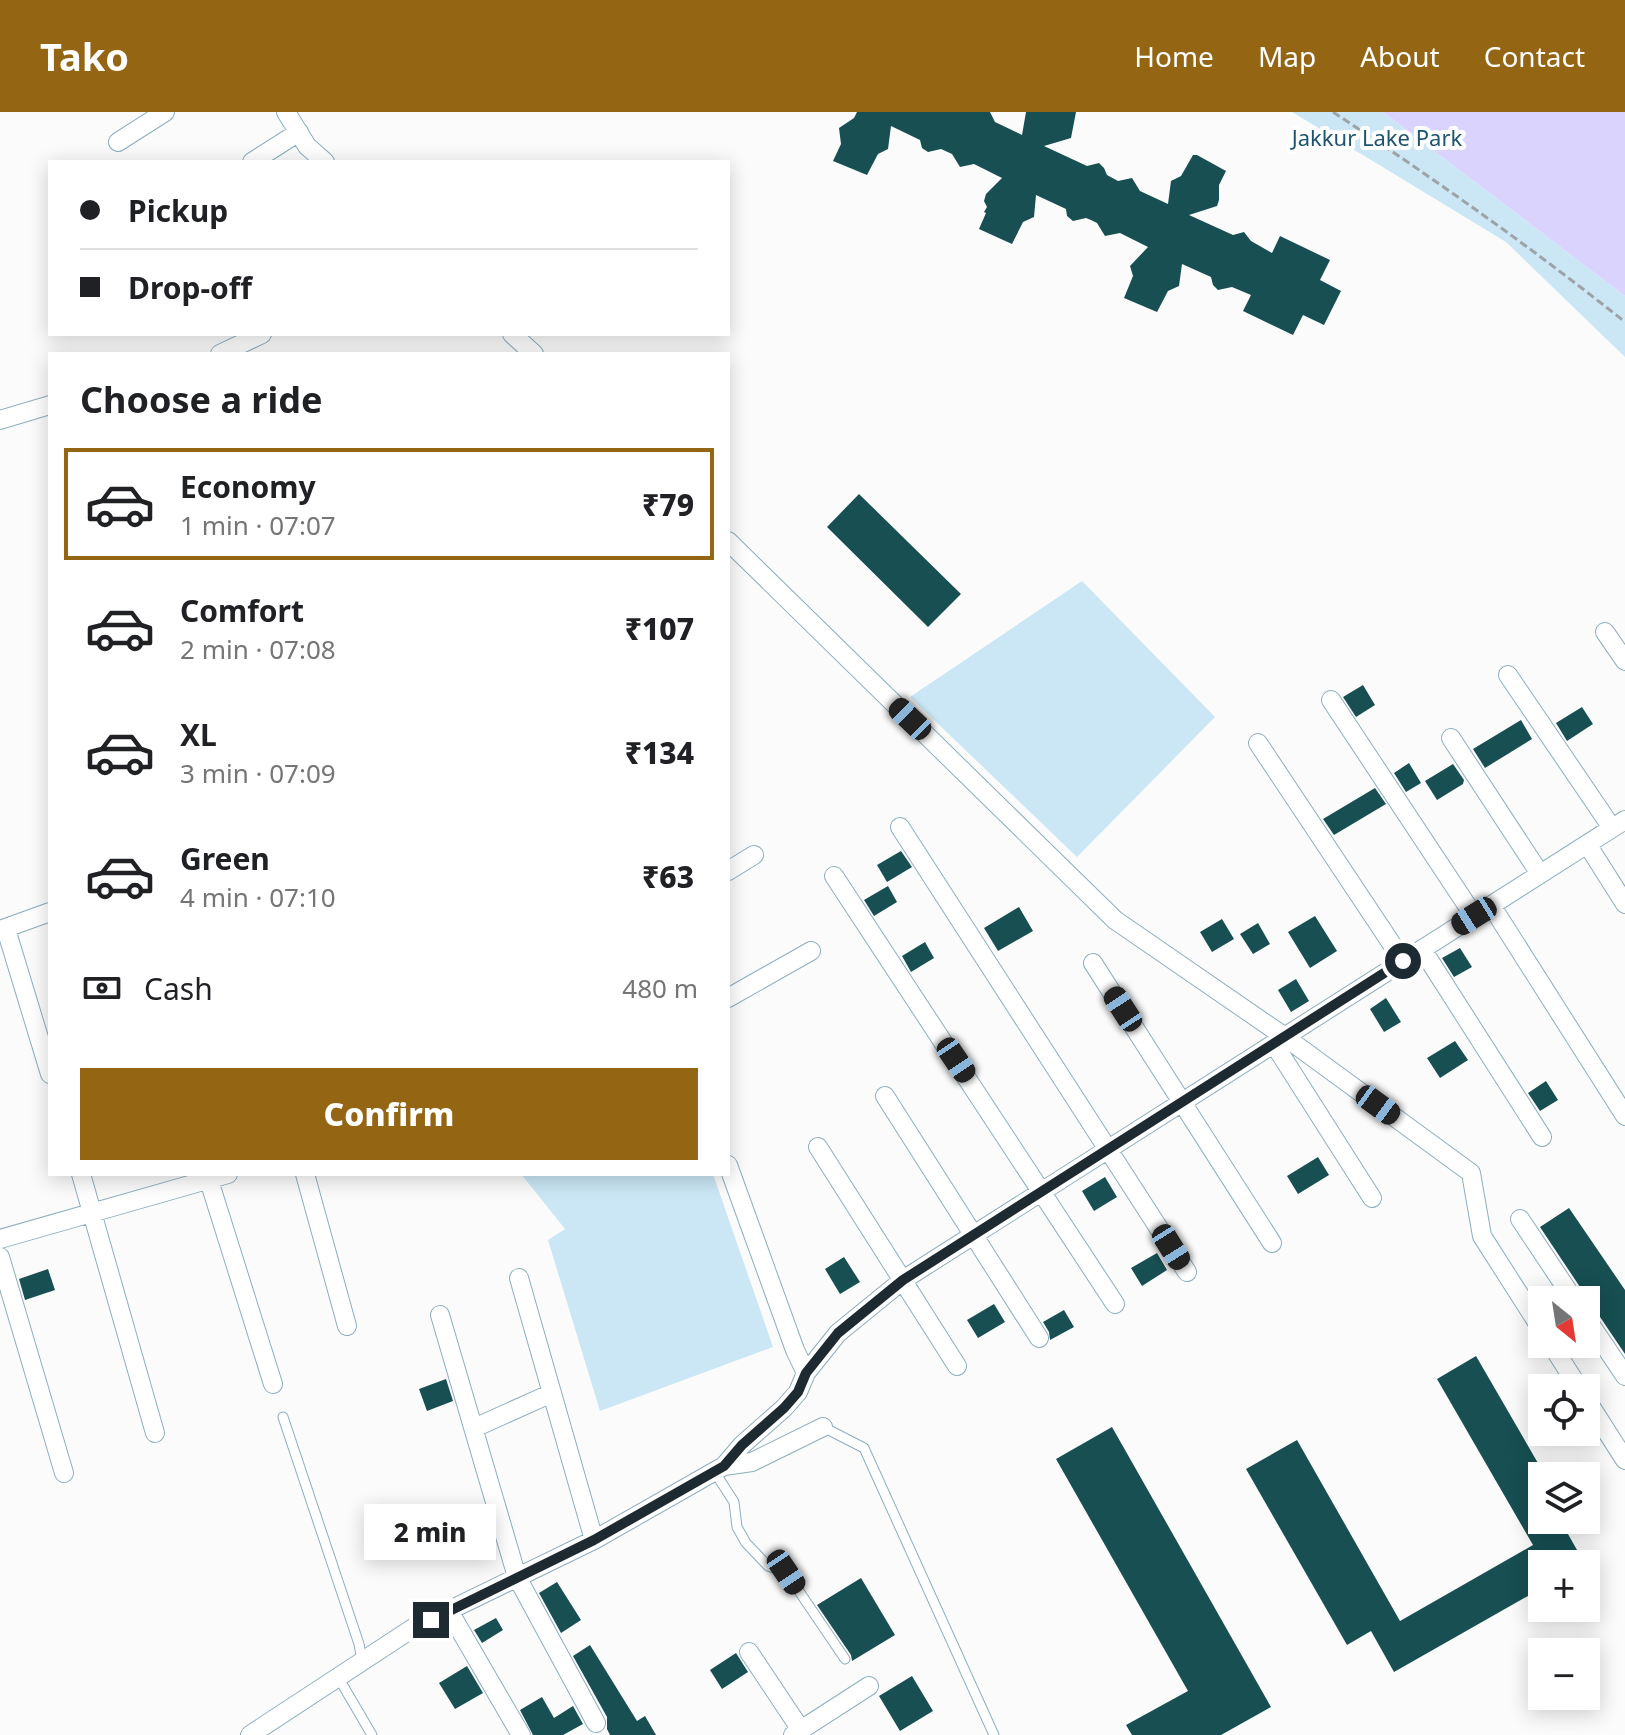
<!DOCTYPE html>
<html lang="en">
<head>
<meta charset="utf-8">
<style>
	:root { --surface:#fff; --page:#f2f2f2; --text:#202124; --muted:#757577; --line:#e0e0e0; --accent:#946614 }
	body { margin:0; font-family:"Noto Sans",sans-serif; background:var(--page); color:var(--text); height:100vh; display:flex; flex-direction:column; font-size:30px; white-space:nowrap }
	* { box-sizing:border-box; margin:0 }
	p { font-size:26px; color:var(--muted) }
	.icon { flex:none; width:44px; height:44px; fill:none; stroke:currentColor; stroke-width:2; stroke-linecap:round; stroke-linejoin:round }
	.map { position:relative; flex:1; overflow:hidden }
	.side { position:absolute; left:48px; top:240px; width:682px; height:824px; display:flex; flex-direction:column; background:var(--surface); border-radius:0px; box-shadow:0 4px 20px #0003 }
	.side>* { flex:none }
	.guide { position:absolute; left:48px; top:48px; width:682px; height:176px; border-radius:0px; box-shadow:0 4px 20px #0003; display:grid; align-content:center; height:176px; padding:0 32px; background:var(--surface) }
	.needle { width:52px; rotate:150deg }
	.controls { position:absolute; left:1528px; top:1174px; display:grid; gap:16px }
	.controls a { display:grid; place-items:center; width:72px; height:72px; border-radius:0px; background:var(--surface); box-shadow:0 4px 20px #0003; font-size:40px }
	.end { position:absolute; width:36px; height:36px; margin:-18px; border:10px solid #1d2a31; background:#fff; box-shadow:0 0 0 4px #fff }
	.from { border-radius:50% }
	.bubble { position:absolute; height:56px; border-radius:0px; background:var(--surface); box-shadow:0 4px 20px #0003; font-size:26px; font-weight:800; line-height:56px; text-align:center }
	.car { position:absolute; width:24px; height:48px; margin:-24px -12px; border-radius:10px; box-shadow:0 0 6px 2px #0007; background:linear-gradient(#222 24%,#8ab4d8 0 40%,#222 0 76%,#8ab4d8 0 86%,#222 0) }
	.guide b { display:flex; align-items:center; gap:28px; height:76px; font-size:30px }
	.guide b+b { border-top:2px solid var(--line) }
	.guide i { width:20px; height:20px; background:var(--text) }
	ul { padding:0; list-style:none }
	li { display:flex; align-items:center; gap:24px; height:112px; margin:0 16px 12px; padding:0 16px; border:4px solid transparent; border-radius:0px }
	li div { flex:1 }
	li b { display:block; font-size:30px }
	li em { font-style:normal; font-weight:800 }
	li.current { border-color:var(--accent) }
	li>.icon { width:72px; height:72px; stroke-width:1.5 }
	h2 { padding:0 32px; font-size:36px; line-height:96px }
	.pay { display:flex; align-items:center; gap:20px; height:88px; padding:0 32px; font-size:30px }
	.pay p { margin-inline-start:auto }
	.action { display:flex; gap:16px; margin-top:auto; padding:16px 32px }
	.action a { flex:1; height:92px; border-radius:0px; background:var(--accent); color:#fff; font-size:32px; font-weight:800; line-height:92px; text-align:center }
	header { display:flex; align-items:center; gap:48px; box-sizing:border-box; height:112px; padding:0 40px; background:var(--accent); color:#fff }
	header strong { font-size:38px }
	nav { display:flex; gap:44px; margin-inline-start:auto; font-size:28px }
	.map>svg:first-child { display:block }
	.green { fill:#cbe7f5 }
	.water { fill:#d9d3fd }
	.building { fill:#174f52 }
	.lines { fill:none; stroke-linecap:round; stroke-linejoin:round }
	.lane-casing { stroke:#8daebf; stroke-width:11 }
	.street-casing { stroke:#8daebf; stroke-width:20 }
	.path { stroke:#9da3a6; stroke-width:3; stroke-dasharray:8 4; stroke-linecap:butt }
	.lane { stroke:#fff; stroke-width:9 }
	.street { stroke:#fff; stroke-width:18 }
	.route { stroke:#1d2a31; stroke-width:10 }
	.labels { text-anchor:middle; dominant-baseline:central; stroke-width:8; stroke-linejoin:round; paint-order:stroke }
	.park-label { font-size:22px; fill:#1d546d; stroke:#fff }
</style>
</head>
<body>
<header>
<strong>Tako</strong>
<nav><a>Home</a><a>Map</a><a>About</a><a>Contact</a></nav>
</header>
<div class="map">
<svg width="1625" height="1623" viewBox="0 0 1625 1623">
	<rect width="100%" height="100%" fill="#fbfbfb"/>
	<path class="green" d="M1292,0H1383L1625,184V245L1506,130Z
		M1082,469L1215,605L1077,745L910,585Z
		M521,1062H713L773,1235L600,1299L548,1128L565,1117Z"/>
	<path class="water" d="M1383,0H1625V184Z"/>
	<path class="building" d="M857,0H990L995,10L1022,23L1026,0H1076L1071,26L1044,34L1087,54L1099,51L1104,56L1107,63L1118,69L1132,66L1140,79L1168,92L1171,69L1181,64L1193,43H1197L1226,59L1219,73V88L1217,94L1189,103L1233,123L1244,120L1251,129L1272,141L1280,124L1330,148L1320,168L1341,179L1324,213L1303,203L1293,223L1243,199L1251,183L1232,175L1218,178L1213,173L1211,165L1182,152L1179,174L1168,179L1157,200L1124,186L1133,164L1130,154L1148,135L1120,121L1105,124L1097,111L1091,108L1086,106L1073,109L1067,104L1066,97L1036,83L1034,105L1023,110L1012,132L979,117L986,101L984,100L987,95L984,89L986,82L1002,66L974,52L960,55L952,42L941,37L928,40L922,36L920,28L891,14L888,37L878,42L867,63L833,49L841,32L839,16L854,6Z
		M859,382L961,482L928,515L827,415Z
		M1363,573L1375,593L1356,605L1343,585Z
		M1582,595L1593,612L1567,629L1556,611Z
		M1521,608L1532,627L1485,656L1473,637Z
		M1409,651L1421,671L1406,680L1394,661Z
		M1453,652L1464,668L1463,672L1437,688L1425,669Z
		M1375,676L1386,692L1334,723L1323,707Z
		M901,739L912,755L887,770L877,753Z
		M888,774L897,790L874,804L864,788Z
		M1019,795L1033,819L998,839L984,816Z
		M1315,804L1337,839L1310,856L1288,820Z
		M1222,807L1234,827L1212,840L1200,820Z
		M1258,811L1270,832L1253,842L1240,822Z
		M925,830L934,846L911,860L902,844Z
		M1460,836L1472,855L1454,865L1442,846Z
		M1296,867L1309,889L1291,900L1278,878Z
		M1386,886L1401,910L1384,920L1370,897Z
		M1455,929L1468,948L1440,966L1427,946Z
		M1546,969L1558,988L1540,999L1528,981Z
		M1318,1045L1329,1063L1298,1082L1287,1064Z
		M1105,1065L1117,1085L1094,1099L1082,1079Z
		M1569,1096L1625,1178V1242L1596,1199L1586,1194L1584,1181L1540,1115Z
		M1157,1141L1167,1158L1142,1174L1131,1156Z
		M844,1145L860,1170L840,1182L825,1157Z
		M48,1157L55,1178L25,1188L19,1167Z
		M994,1192L1005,1210L978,1226L967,1208Z
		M1064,1198L1074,1215L1050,1228L1049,1220L1043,1210Z
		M1476,1244L1542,1358V1408H1560L1585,1452H1542V1476L1394,1560L1371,1519L1347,1533L1246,1357L1297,1328L1400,1509L1533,1433L1437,1267Z
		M446,1267L453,1289L427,1299L419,1277Z
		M1112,1315L1271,1595L1221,1623H1132L1126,1613L1188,1579L1056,1347Z
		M485,1398L491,1420L465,1429L457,1409Z
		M861,1466L895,1523L852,1549L851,1543L817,1493Z
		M557,1470L581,1508L561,1521L539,1481Z
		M496,1506L503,1518L482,1531L474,1518Z
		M590,1533L637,1609L645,1604L656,1623H610L607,1617V1605L573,1544Z
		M736,1541L748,1560L722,1577L710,1558Z
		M467,1554L483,1581L455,1597L439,1571Z
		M912,1564L933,1599L900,1619L879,1584Z
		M542,1585L554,1606L573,1594L583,1612L563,1623H533L520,1598Z"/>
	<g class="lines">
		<g class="lane-casing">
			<path id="lane" d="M283,1305L359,1532L362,1549
				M823,1315L864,1336L994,1623
				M714,1359L734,1390L737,1415L746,1431L768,1454L786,1460L845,1547
				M338,1565L372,1623"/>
		</g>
		<g class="street-casing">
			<path id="street" d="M286,0L307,34L325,50
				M118,30L165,0
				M252,50L299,20
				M512,222L534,242
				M220,242L262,222
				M0,308L50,293
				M728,429L1115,808L1285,925L1471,1061L1482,1124L1542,1218
				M1605,520L1625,549
				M1508,563L1612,716
				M1331,588L1474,804
				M1451,626L1540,762
				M1258,631L1403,849
				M900,715L1187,1160
				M1587,732L1625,792
				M728,759L754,743
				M834,764L1115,1192
				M1491,793L1625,1004
				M6,817L50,962
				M0,818L50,800
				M1422,837L1542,1025
				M1093,851L1272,1131
				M728,886L811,839
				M1274,932L1372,1086
				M885,984L1039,1226
				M818,1035L957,1254
				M728,1053L795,1238L806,1261
				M81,1062L155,1321
				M207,1062L273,1272
				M305,1062L347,1214
				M1520,1107L1574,1188
				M0,1127L228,1062
				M0,1145L64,1361
				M519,1166L594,1428
				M440,1203L517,1465L596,1611
				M1586,1206L1625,1264
				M1551,1232L1579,1276
				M1586,1287L1625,1348
				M474,1316L552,1281
				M724,1354L752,1350L823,1315
				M449,1499L521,1623
				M749,1540L801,1618
				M250,1623L413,1516L594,1428L724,1354L742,1333L784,1296L798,1280L806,1261L838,1221L903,1168L1625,708
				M793,1623L869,1574"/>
		</g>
		<path class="path" d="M1333,0C1433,66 1531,135 1625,210"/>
		<use href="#lane" class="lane"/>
		<use href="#street" class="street"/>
	</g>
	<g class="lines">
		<path class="route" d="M431,1508L594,1428L724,1354L742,1333L784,1296L798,1280L806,1261L838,1221L903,1168L1403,849"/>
	</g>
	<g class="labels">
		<g class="park-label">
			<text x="1377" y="25">Jakkur Lake Park</text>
		</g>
	</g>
</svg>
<div class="controls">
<a><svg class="needle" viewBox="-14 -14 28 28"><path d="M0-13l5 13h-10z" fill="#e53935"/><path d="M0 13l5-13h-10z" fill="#757577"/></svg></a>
<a><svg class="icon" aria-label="locate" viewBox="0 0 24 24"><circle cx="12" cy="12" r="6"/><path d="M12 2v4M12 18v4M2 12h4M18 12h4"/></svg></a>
<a><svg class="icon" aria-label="layers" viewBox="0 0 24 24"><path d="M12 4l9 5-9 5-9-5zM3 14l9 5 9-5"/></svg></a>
<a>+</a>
<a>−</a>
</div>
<i class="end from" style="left:1403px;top:849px"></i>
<i class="end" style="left:431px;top:1508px"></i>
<div class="bubble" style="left:364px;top:1392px;width:132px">2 min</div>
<i class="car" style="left:910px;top:607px;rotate:314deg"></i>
<i class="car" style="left:1474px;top:804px;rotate:238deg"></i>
<i class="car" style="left:1123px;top:897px;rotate:327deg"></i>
<i class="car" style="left:956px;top:948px;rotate:146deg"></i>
<i class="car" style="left:1378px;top:993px;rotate:126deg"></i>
<i class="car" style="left:1171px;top:1135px;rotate:148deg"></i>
<i class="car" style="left:786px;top:1460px;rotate:146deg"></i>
<div class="guide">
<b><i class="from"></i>Pickup</b>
<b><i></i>Drop-off</b>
</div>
<section class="side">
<h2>Choose a ride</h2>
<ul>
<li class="current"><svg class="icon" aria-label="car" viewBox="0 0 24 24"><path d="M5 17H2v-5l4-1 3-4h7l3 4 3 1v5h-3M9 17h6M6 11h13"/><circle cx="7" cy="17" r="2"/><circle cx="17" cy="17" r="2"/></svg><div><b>Economy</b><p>1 min · 07:07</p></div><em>₹79</em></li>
<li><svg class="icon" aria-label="car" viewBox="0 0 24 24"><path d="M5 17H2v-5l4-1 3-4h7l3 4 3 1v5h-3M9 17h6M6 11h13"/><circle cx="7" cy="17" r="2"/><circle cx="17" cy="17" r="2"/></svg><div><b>Comfort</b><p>2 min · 07:08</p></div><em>₹107</em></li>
<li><svg class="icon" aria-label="car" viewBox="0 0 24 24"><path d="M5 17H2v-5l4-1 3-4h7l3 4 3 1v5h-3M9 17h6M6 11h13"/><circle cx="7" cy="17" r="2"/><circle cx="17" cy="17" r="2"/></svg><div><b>XL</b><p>3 min · 07:09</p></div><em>₹134</em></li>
<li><svg class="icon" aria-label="car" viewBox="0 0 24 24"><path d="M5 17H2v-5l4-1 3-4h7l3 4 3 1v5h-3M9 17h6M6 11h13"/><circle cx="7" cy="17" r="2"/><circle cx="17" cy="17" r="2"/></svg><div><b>Green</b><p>4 min · 07:10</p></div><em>₹63</em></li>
</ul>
<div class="pay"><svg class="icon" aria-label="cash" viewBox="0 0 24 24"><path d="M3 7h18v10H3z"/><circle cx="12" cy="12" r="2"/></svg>Cash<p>480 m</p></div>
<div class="action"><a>Confirm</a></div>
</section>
</div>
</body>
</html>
